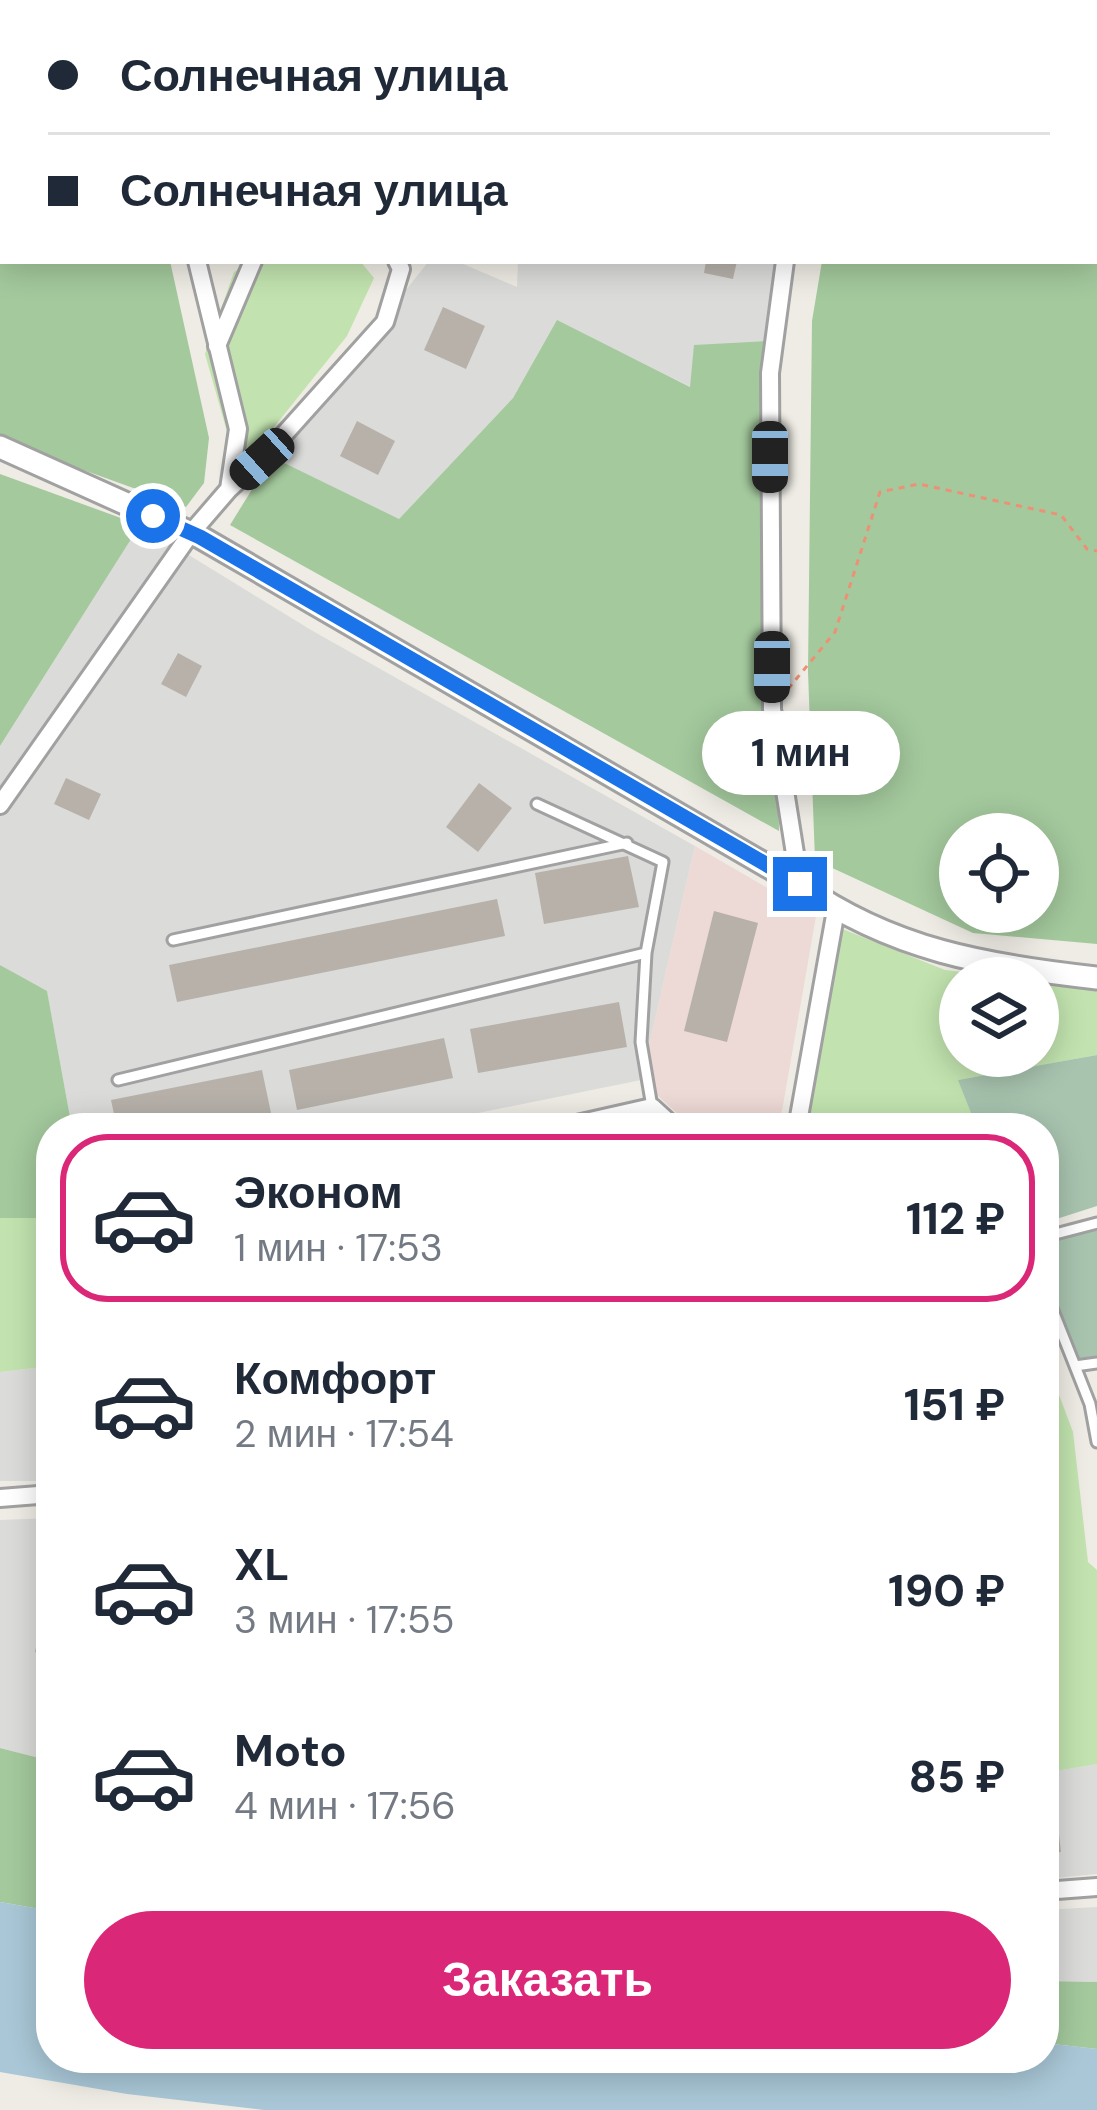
<!DOCTYPE html>
<html lang="ru">
<head>
<meta charset="utf-8">
<style>
	:root { --surface:#fff; --page:#f2f2f3; --text:#1f2937; --muted:#747a83; --line:#e0e1e3; --accent:#db2777 }
	body { margin:0; font-family:"DM Sans",sans-serif; background:var(--page); color:var(--text); height:100vh; display:flex; flex-direction:column; font-size:45px; white-space:nowrap }
	* { box-sizing:border-box; margin:0 }
	p { font-size:39px; color:var(--muted) }
	.icon { flex:none; width:66px; height:66px; fill:none; stroke:currentColor; stroke-width:2; stroke-linecap:round; stroke-linejoin:round }
	.map { position:relative; flex:1; overflow:hidden }
	.panel { position:absolute; left:36px; top:1113px; width:1023px; height:960px; display:flex; flex-direction:column; background:var(--surface); border-radius:48px; box-shadow:0 6px 30px #0003 }
	.panel>* { flex:none }
	.top-card { position:absolute; left:0px; top:0px; width:1098px; height:264px; box-shadow:0 6px 30px #0003; display:grid; align-content:center; height:264px; padding:0 48px; background:var(--surface) }
	.tools { position:absolute; left:939px; top:813px; display:grid; gap:24px }
	.tools a { display:grid; place-items:center; width:120px; height:120px; border-radius:50%; background:var(--surface); box-shadow:0 6px 30px #0003; font-size:60px }
	.end { position:absolute; width:54px; height:54px; margin:-27px; border:15px solid #1a73e8; background:#fff; box-shadow:0 0 0 6px #fff }
	.from { border-radius:50% }
	.bubble { position:absolute; height:84px; border-radius:42px; background:var(--surface); box-shadow:0 6px 30px #0003; font-size:39px; font-weight:800; line-height:84px; text-align:center }
	.car { position:absolute; width:36px; height:72px; margin:-36px -18px; border-radius:15px; box-shadow:0 0 9px 3px #0007; background:linear-gradient(#222 24%,#8ab4d8 0 40%,#222 0 76%,#8ab4d8 0 86%,#222 0) }
	.top-card b { display:flex; align-items:center; gap:42px; height:114px; font-size:45px }
	.top-card b+b { border-top:3px solid var(--line) }
	.top-card i { width:30px; height:30px; background:var(--text) }
	ul { padding:21px 0 0; list-style:none }
	li { display:flex; align-items:center; gap:36px; height:168px; margin:0 24px 18px; padding:0 24px; border:6px solid transparent; border-radius:48px }
	li div { flex:1 }
	li b { display:block; font-size:45px }
	li em { font-style:normal; font-weight:800 }
	li.selected { border-color:var(--accent) }
	li>.icon { width:108px; height:108px; stroke-width:1.5 }
	.action { display:flex; gap:24px; margin-top:auto; padding:24px 48px }
	.action a { flex:1; height:138px; border-radius:72px; background:var(--accent); color:#fff; font-size:48px; font-weight:800; line-height:138px; text-align:center }
	.map>svg:first-child { display:block }
	.residential { fill:#dbdbda }
	.commercial { fill:#edd9d5 }
	.grass { fill:#c2e3af }
	.forest { fill:#a4c99d; fill-rule:evenodd }
	.cemetery { fill:#a8c4af }
	.water { fill:#a9c7d7 }
	.building { fill:#b7b1aa }
	.lines { fill:none; stroke-linecap:round; stroke-linejoin:round }
	.service-casing { stroke:#a1a1a1; stroke-width:15 }
	.minor-casing { stroke:#a1a1a1; stroke-width:22 }
	.tertiary-casing { stroke:#a1a1a1; stroke-width:27 }
	.path { stroke:#ec9176; stroke-width:3; stroke-dasharray:6 6; stroke-linecap:butt }
	.service { stroke:#fff; stroke-width:9 }
	.minor { stroke:#fff; stroke-width:16 }
	.tertiary { stroke:#fff; stroke-width:21 }
	.route { stroke:#1a73e8; stroke-width:15 }
</style>
</head>
<body>
<div class="map">
<svg width="1097" height="2110" viewBox="0 0 1097 2110">
	<rect width="100%" height="100%" fill="#eeece4"/>
	<path class="residential" d="M429,261H456L517,287L518,261H786L771,341L691,387L557,321L513,398L398,520L272,457Z
		M140,525L311,630L695,846L641,1080L404,1128H72L47,992L0,965V746Z
		M51,1366V1481H0V1372Z
		M51,1518V1761L0,1748V1520Z
		M1097,1764V1874L1044,1879V1773Z
		M1097,1907V1982L1044,1981V1910Z"/>
	<path class="commercial" d="M695,846L816,916L779,1128H693L641,1080Z"/>
	<path class="grass" d="M251,261H360L374,278L347,336L218,497L231,446L205,354L234,272Z
		M840,928L945,970L1014,978H960V1056H1038V981L1097,987V1055L959,1080L977,1128H801Z
		M0,1218H51V1366L0,1372Z
		M1044,1355L1073,1432L1088,1562L1097,1570V1764L1044,1773Z"/>
	<path class="forest" d="M867,0H1097V944L973,933L815,860L808,672L812,321L822,261H1095V3H866ZM960,834H1038V912H960Z
		M0,235H3V261H170L209,438L204,483L186,507L0,440Z
		M557,320L690,387L694,345L771,341L779,831L230,525L272,457L399,519L513,398Z
		M0,474L140,525L0,746Z
		M0,965L47,991L72,1128H51V1218H0Z
		M0,1748L51,1761V1911L0,1902Z
		M1044,1981L1097,1982V2049L1044,2043Z"/>
	<path class="cemetery" d="M1097,1055V1206L1044,1223V1128H977L958,1080Z
		M1097,1223V1360L1067,1365L1044,1293V1239Z"/>
	<path class="water" d="M0,1902L51,1911V2058H1044V2043L1097,2049V2110H264L127,2094L0,2072Z"/>
	<path class="building" d="M706,261H737L733,279L704,273Z
		M443,307L485,326L466,369L424,350Z
		M357,421L395,441L378,475L340,456Z
		M178,653L202,666L186,697L161,684Z
		M66,778L101,794L89,820L54,804Z
		M479,783L512,808L478,852L446,827Z
		M628,856L639,907L544,924L535,873Z
		M497,899L505,936L177,1002L169,965Z
		M714,911L758,923L727,1042L684,1031Z
		M619,1002L627,1047L478,1073L470,1029Z
		M444,1038L453,1078L297,1110L289,1070Z
		M262,1070L271,1113L199,1128H117L111,1100Z
		M45,1606L51,1607V1655L35,1652Z
		M1057,1817L1061,1852L1044,1854V1819Z"/>
	<g class="lines">
		<g class="service-casing">
			<path id="service" d="M537,804L663,862L646,953
				M173,940L627,843
				M118,1080L646,953L641,1042L652,1107
				M1044,1237L1097,1223
				M1044,1288L1075,1366L1097,1363
				M1075,1366L1090,1404L1097,1442"/>
		</g>
		<g class="minor-casing">
			<path id="minor" d="M89,3L90,0
				M829,3L830,0
				M0,26L3,27
				M0,203L3,204
				M785,261L770,373L772,709L800,885
				M217,346L253,261
				M229,489L262,459L385,322L401,269L397,261
				M0,805L191,533L229,489L238,429L197,261
				M559,1128L652,1107L675,1128
				M797,1128L836,910
				M0,1498L51,1494
				M1044,1891L1097,1887"/>
		</g>
		<g class="tertiary-casing">
			<path id="tertiary" d="M0,447L200,537L800,885C892,950 987,966 1097,978"/>
		</g>
		<path class="path" d="M788,689L835,632L880,492L919,484L1061,515L1087,549L1097,551"/>
		<use href="#service" class="service"/>
		<use href="#minor" class="minor"/>
		<use href="#tertiary" class="tertiary"/>
	</g>
	<g class="lines">
		<path class="route" d="M153,516L200,537L800,884"/>
	</g>
</svg>
<div class="tools">
<a><svg class="icon" aria-label="locate" viewBox="0 0 24 24"><circle cx="12" cy="12" r="6"/><path d="M12 2v4M12 18v4M2 12h4M18 12h4"/></svg></a>
<a><svg class="icon" aria-label="layers" viewBox="0 0 24 24"><path d="M12 4l9 5-9 5-9-5zM3 14l9 5 9-5"/></svg></a>
</div>
<i class="end from" style="left:153px;top:516px"></i>
<i class="end" style="left:800px;top:884px"></i>
<div class="bubble" style="left:702px;top:711px;width:198px">1 мин</div>
<i class="car" style="left:770px;top:457px;rotate:180deg"></i>
<i class="car" style="left:262px;top:459px;rotate:228deg"></i>
<i class="car" style="left:772px;top:667px;rotate:180deg"></i>
<div class="top-card">
<b><i class="from"></i>Солнечная улица</b>
<b><i></i>Солнечная улица</b>
</div>
<section class="panel">
<ul>
<li class="selected"><svg class="icon" aria-label="car" viewBox="0 0 24 24"><path d="M5 17H2v-5l4-1 3-4h7l3 4 3 1v5h-3M9 17h6M6 11h13"/><circle cx="7" cy="17" r="2"/><circle cx="17" cy="17" r="2"/></svg><div><b>Эконом</b><p>1 мин · 17:53</p></div><em>112 ₽</em></li>
<li><svg class="icon" aria-label="car" viewBox="0 0 24 24"><path d="M5 17H2v-5l4-1 3-4h7l3 4 3 1v5h-3M9 17h6M6 11h13"/><circle cx="7" cy="17" r="2"/><circle cx="17" cy="17" r="2"/></svg><div><b>Комфорт</b><p>2 мин · 17:54</p></div><em>151 ₽</em></li>
<li><svg class="icon" aria-label="car" viewBox="0 0 24 24"><path d="M5 17H2v-5l4-1 3-4h7l3 4 3 1v5h-3M9 17h6M6 11h13"/><circle cx="7" cy="17" r="2"/><circle cx="17" cy="17" r="2"/></svg><div><b>XL</b><p>3 мин · 17:55</p></div><em>190 ₽</em></li>
<li><svg class="icon" aria-label="car" viewBox="0 0 24 24"><path d="M5 17H2v-5l4-1 3-4h7l3 4 3 1v5h-3M9 17h6M6 11h13"/><circle cx="7" cy="17" r="2"/><circle cx="17" cy="17" r="2"/></svg><div><b>Moto</b><p>4 мин · 17:56</p></div><em>85 ₽</em></li>
</ul>
<div class="action"><a>Заказать</a></div>
</section>
</div>
</body>
</html>
